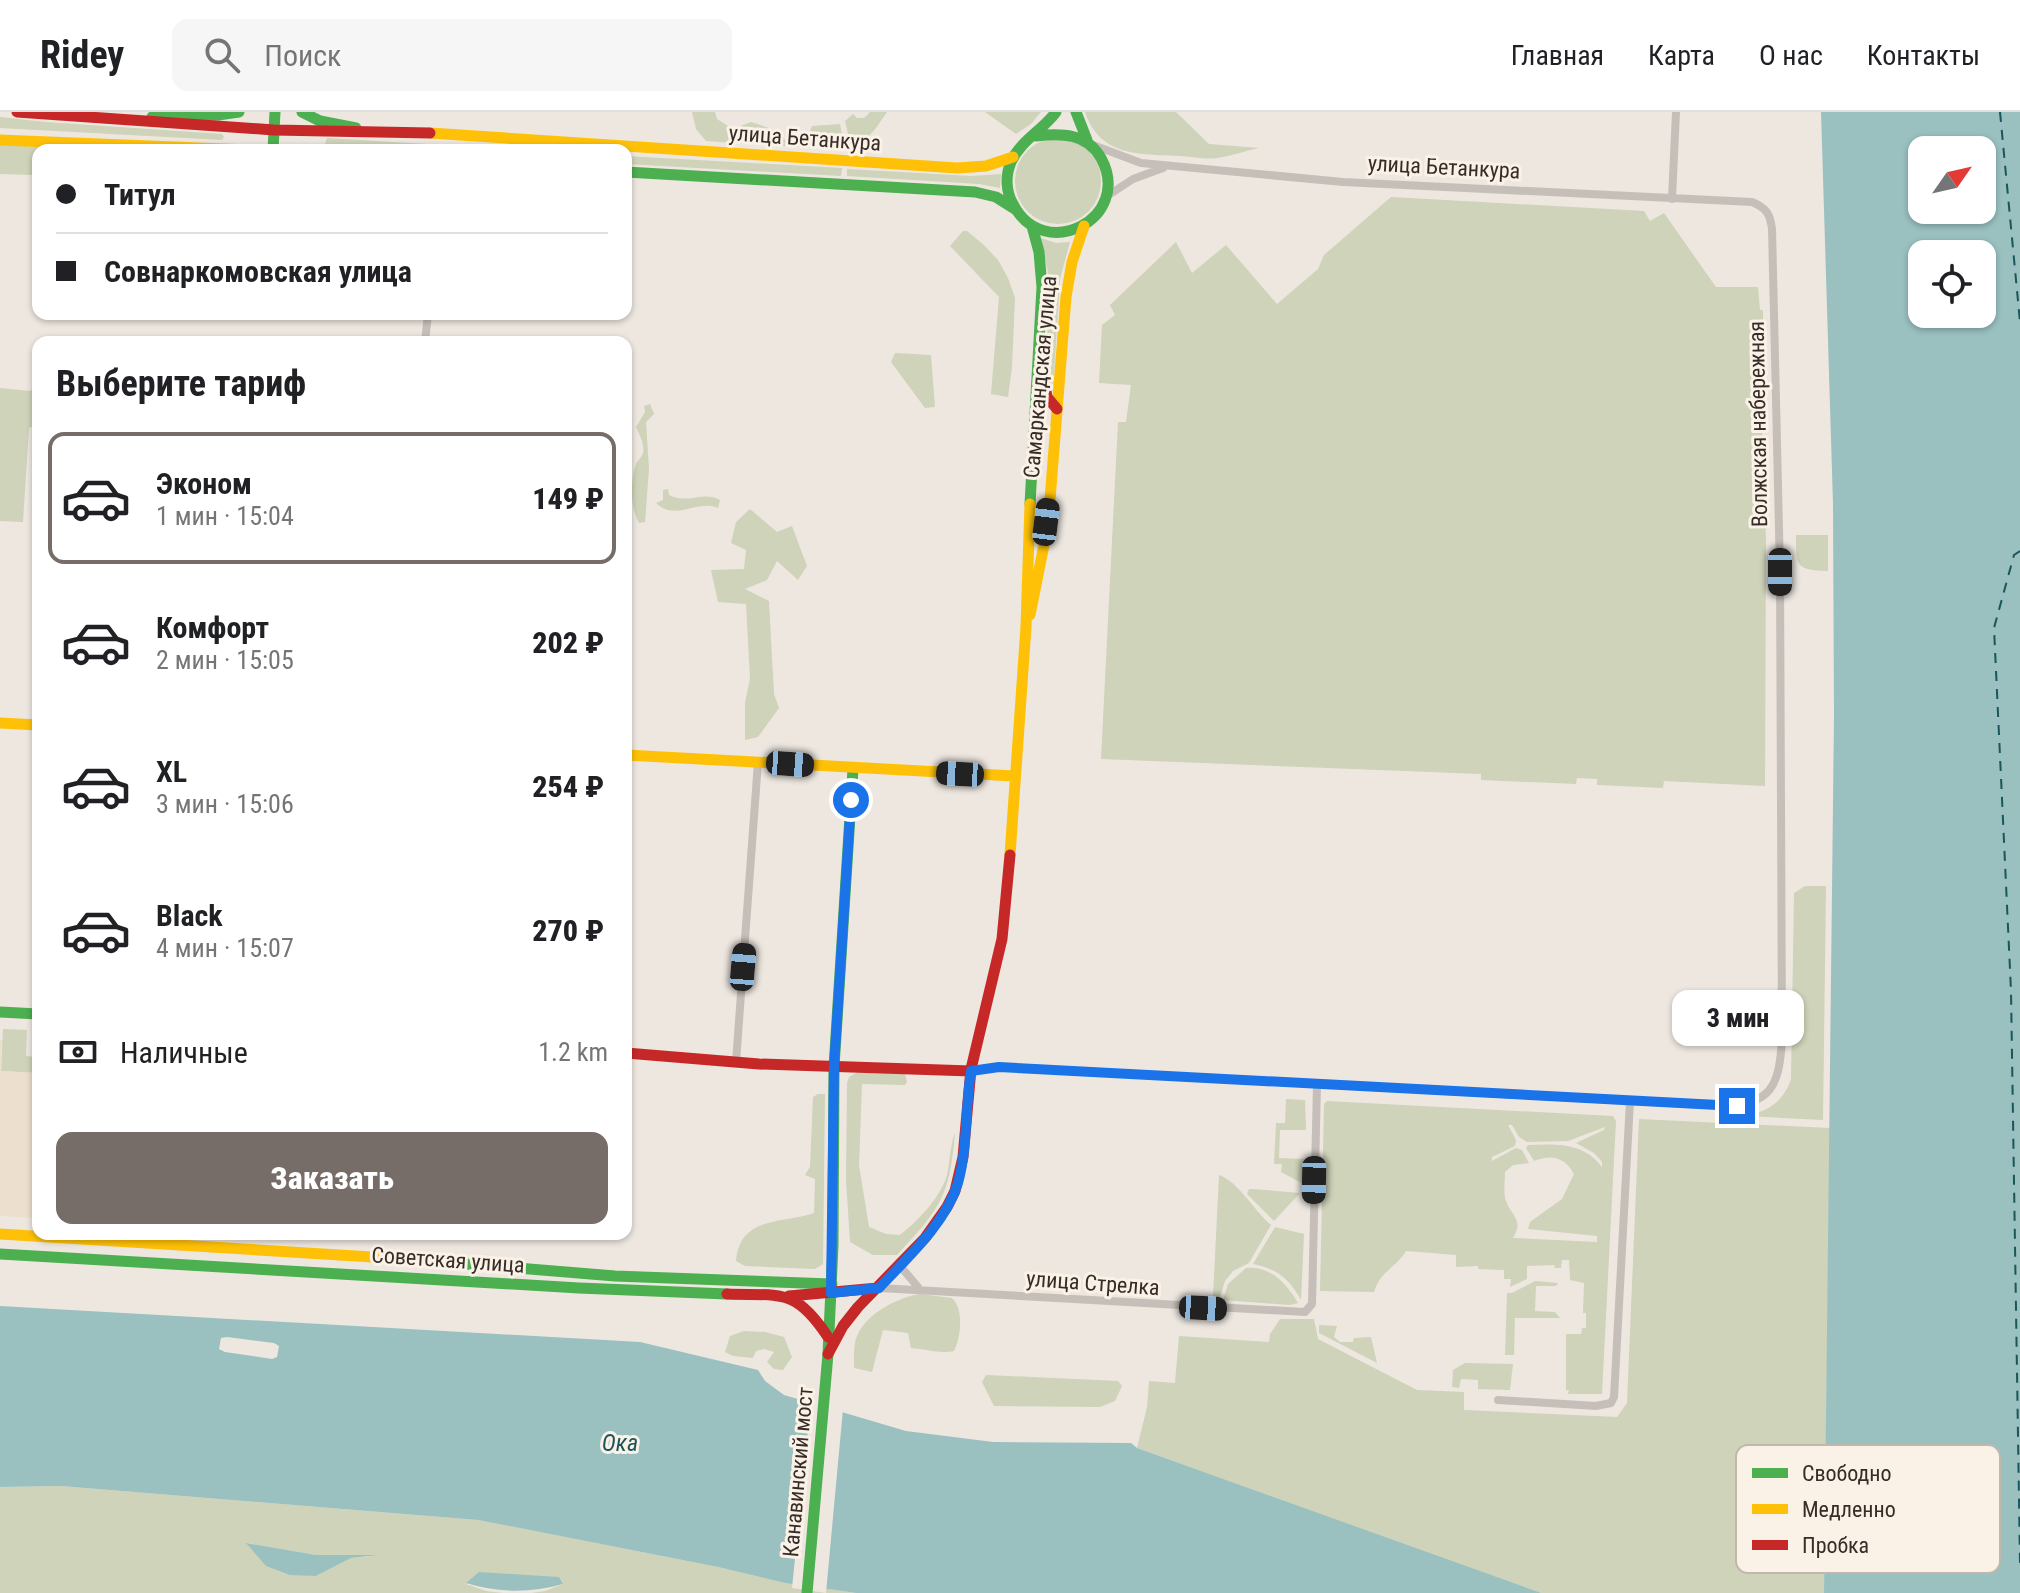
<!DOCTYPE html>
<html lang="ru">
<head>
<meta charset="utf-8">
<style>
	:root { --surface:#fff; --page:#f6f6f6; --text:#202124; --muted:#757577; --line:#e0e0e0; --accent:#776d68 }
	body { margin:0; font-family:"Roboto Condensed",sans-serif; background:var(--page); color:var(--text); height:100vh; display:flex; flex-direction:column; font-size:30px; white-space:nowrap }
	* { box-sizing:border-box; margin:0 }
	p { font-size:26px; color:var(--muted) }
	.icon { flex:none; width:44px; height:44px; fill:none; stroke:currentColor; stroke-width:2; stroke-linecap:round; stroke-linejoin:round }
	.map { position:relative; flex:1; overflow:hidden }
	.side { position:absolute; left:32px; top:224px; width:600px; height:904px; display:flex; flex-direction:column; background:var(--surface); border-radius:16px; box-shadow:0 2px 6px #0004 }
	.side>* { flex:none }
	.guide { position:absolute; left:32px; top:32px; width:600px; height:176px; border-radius:16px; box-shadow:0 2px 6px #0004; display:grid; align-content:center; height:176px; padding:0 24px; background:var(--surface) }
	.needle { width:52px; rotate:56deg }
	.controls { position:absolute; left:1908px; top:24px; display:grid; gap:16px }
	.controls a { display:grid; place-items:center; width:88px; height:88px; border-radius:16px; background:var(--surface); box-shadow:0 2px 6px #0004; font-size:40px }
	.end { position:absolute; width:36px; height:36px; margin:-18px; border:10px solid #1a73e8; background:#fff; box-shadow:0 0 0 4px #fff }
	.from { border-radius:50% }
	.bubble { position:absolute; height:56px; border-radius:16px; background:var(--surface); box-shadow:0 2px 6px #0004; font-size:26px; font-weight:800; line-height:56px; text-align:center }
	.car { position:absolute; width:24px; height:48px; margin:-24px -12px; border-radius:10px; box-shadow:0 0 6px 2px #0007; background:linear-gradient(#222 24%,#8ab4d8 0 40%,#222 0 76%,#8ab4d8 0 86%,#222 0) }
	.guide b { display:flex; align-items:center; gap:28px; height:76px; font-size:30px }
	.guide b+b { border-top:2px solid var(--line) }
	.guide i { width:20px; height:20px; background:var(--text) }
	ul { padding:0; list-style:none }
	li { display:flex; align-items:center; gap:24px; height:132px; margin:0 16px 12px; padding:0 8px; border:4px solid transparent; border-radius:16px }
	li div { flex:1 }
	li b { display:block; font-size:30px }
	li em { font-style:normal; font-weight:800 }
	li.on { border-color:var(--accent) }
	li>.icon { width:72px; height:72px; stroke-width:1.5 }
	h2 { padding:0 24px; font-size:36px; line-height:96px }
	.pay { display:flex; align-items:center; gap:20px; height:88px; padding:0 24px; font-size:30px }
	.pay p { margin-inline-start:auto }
	.primary-button { display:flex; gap:16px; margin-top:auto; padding:16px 24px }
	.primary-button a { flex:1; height:92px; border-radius:16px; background:var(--accent); color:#fff; font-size:32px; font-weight:800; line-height:92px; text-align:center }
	header { display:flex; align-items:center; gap:48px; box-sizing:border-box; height:112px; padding:0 40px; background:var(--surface); border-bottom:2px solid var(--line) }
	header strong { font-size:38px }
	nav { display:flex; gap:44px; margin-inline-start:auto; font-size:28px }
	.search { width:560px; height:72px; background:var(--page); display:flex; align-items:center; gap:20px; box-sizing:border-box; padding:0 28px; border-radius:16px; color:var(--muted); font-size:30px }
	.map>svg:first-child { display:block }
	.green { fill:#ced3b9; fill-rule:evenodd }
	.plaza { fill:#ecdfce }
	.water { fill:#9ac0c0; fill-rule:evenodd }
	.pier { fill:#ede7e0 }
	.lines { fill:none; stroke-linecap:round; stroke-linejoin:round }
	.ferry { stroke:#1a565b; stroke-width:2; stroke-dasharray:10 8; stroke-linecap:butt }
	.street { stroke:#c6bfb9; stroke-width:8 }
	.fast { stroke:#4caf50; stroke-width:11 }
	.slow { stroke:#ffc107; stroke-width:11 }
	.jam { stroke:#c62828; stroke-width:11 }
	.route { stroke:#1a73e8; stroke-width:10 }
	.labels { text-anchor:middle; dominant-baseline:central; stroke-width:6; stroke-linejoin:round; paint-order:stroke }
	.street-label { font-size:22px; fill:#372c27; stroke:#fbf2e7 }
	.water-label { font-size:24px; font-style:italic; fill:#1a565b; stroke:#fbf2e7 }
	.key { fill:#fbf2e7; stroke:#c0b7ad; stroke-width:2 }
	.key-label { font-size:22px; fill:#372c27 }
</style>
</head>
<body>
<header>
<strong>Ridey</strong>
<div class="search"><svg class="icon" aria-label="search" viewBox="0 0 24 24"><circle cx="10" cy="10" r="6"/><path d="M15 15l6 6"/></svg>Поиск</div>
<nav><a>Главная</a><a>Карта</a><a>О нас</a><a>Контакты</a></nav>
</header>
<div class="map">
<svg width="2020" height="1481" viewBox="0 0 2020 1481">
	<rect width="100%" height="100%" fill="#ede7e0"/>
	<path class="green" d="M692,0H715L717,7L733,17L751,10L778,19L786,29L792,32L807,27L812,14L840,12L844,33L798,35L706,29L696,17Z
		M870,0H887C877,14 869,31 850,31L845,9L853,2L857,6H864Z
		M985,0H1041L1031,12L1016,22Z
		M1085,0H1176L1209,32L1259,36C1245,39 1231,44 1217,46C1205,48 1191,44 1179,44C1140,42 1100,45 1085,0Z
		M0,5L46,10L222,22L224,25L222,28L0,16Z
		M327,26L525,38H389L333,35L325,32Z
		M1015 69a43 43 0 1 1 86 0a43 43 0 1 1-86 0Z
		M0,32L52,34L54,38H38V60L34,61V63L0,62Z
		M626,44L842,56L841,64L626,52Z
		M847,57L971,64L1001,62L1000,76L979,72L847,64Z
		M1391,85L1644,99L1650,109L1664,101L1716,175H1758L1760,198H1763V224L1759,225L1766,428L1765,674L1664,669L1663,676L1597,673V667L1577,666L1576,672L1481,668V662L1101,647L1118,310H1126L1131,273L1099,271L1102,213L1115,203L1110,193L1176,130L1192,161L1226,133L1277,192L1318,157L1324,143Z
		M963,119H967L984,133L998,148L1008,166L1015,186L1012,255L1008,285L991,282L999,185L950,134Z
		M1041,126L1056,131L1070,130L1060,167L1053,279L1049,277L1046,268L1049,166Z
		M895,241L931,243L935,295L925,296L891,250Z
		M38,273V312L29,316L23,410L0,409V276L30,279Z
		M650,292L654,302L646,310L649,357L645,410L639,411C630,396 630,369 636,352C638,348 642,345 643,341C645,332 639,322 636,315L645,300L644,294Z
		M668,377L669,383C688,393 704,378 720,388L718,396C697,387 675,410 656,391L663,388V378Z
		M750,397L777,420L792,414L807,454L798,468L777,449L767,468L745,477L769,489L774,582L779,596L758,625L745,628V590L750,567L746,492L718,490L711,458L744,457L746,438L731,431L736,410Z
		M1796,423H1828V459C1795,458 1796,454 1796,423Z
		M1805,774H1826L1823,1008L1747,1004C1770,998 1783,990 1791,967L1794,781Z
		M3,917L27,918L26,944L38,945V961L1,959Z
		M858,960L905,962L907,970L905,973L862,972L859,1053L869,1115L886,1122L900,1123C917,1110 941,1085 947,1063C950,1048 950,1035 955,1020C950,1084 940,1097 897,1143H873L850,1130L846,1068L847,971L849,965Z
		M818,982H825L823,1152L815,1157L745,1154L736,1149C740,1103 783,1112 814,1101L815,1067L805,1063L810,1055L813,985Z
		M1286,987L1305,988L1306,1018H1280L1279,1046L1305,1047V1073L1281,1060L1282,1052H1274L1276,1011H1285Z
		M1327,989L1613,1004L1616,1009L1602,1282H1568L1569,1278H1566V1222H1581L1582,1216H1586V1201H1583L1584,1171L1570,1168L1569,1148H1562L1561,1156H1555L1554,1153L1527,1154V1167L1510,1175L1511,1167H1504V1158L1478,1157V1154L1456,1155V1143L1406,1139C1395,1157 1381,1158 1374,1180L1320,1179L1324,992ZM1508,1013H1512L1519,1025L1527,1030L1568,1029L1605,1015L1604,1018L1576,1031L1594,1041L1602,1050V1055C1583,1030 1556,1032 1528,1033L1526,1036L1534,1049C1551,1042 1565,1045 1574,1062L1562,1087L1530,1110L1528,1117L1597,1124V1130L1513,1126C1524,1108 1512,1105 1506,1089C1503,1081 1505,1069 1505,1060L1513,1053L1529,1051L1522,1038L1516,1036L1492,1049V1045L1515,1034L1516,1028Z
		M1639,1007L1830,1016L1824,1481H1538L1137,1336L1147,1295L1149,1269L1175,1271L1179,1224L1269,1230L1270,1222L1280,1207H1314L1318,1227L1417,1278L1464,1280V1298L1617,1305L1627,1291Z
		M1219,1063C1239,1070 1254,1099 1271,1113L1249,1151L1233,1159L1225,1169L1219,1188H1216L1213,1185Z
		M1249,1077H1253L1300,1081L1274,1109L1247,1082Z
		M1275,1115L1304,1122L1301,1188C1289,1166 1277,1157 1253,1152Z
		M1246,1156C1271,1154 1286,1171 1298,1191L1290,1193L1223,1188L1228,1172Z
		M1535,1169L1558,1171L1556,1174H1536L1535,1199L1555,1200L1560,1206H1515L1514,1243H1505L1507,1181H1512Z
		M920,1182L952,1186C964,1197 961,1225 954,1239C941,1242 925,1237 911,1236L908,1221L883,1218L872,1260L854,1256C854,1245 853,1234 857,1224C866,1202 898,1185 920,1182Z
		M1319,1213L1337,1214L1334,1225L1340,1230H1353L1354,1226L1371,1225L1377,1251L1319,1221Z
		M744,1219L765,1220L784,1225L792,1245L783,1258L774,1257L767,1250L774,1240L764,1237L756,1239L753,1246L733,1244L725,1240L730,1224Z
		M1465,1251L1513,1252L1510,1278L1478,1277V1268L1461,1267L1459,1276L1452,1275L1453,1258Z
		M986,1263L1118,1269L1122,1274L1115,1289L1100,1295L994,1294L982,1270Z
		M61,1374L478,1408L718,1455L785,1471L856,1481H531L545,1479L563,1472L479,1461L466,1472L486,1479L503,1481H0V1375ZM247,1431L316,1443L371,1444L351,1446L316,1464Z"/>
	<path class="plaza" d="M0,928H2L1,959L38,961L34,1106L0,1104Z"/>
	<path class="water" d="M1821,0H2020V1481H1824L1834,603L1833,392ZM1982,38V98H1922V38ZM1922,142H1982V202H1922Z
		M0,1194L640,1230L758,1258L765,1269L784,1283L906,1319L993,1330L1131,1331L1137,1336L1541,1481H856L785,1471L718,1455L478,1408L61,1374L0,1375Z
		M246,1431L316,1443H377L351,1446L316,1464L290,1463L266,1454Z
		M479,1460L559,1465L563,1472C531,1481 498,1481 466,1471Z"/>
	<path class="pier" d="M227,1225L274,1231L279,1234L277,1245L272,1247L225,1240L219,1237L221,1226Z
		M811,1288L843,1297L826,1481L792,1476Z"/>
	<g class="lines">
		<path class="ferry" d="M2000,0L2020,210
			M2020,439L2014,443L1994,516L2011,879L2020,1451"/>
		<path class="street" d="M1107,84L1133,67L1163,56
			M1672,87L1676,0
			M425,230L428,202
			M736,950L758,650
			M971,959L999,955L1723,994C1772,992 1779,974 1782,928L1780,460L1772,117C1770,101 1766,96 1752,90L1343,70L1141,51L1093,33
			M900,1154L918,1175
			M879,1176L1305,1200L1312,1192L1317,972
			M1498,1288L1596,1294L1611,1291L1614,1285L1630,989"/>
		<path class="fast" d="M302,0L320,9L356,16
			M1076,0L1087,28
			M152,5L218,3L239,0
			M1036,24C1061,21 1087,21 1101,46C1134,107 1043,152 1013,92C1006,80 1005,64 1011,50C1020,29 1043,18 1056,0
			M273,38L275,0
			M626,60L975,80L996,85L1015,97
			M1030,392L1042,175L1039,140L1032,114
			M0,900L38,902
			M0,1142L579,1176L727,1182
			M405,1147L615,1164L832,1172
			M807,1481L828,1242L833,1133L834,955L853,657"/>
		<path class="slow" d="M430,21L957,56L986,54L1013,45
			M0,28L249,38
			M1030,503L1048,413L1066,185L1072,150L1084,114
			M0,611L38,613
			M626,643L1014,664
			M1010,743L1026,515L1030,392
			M0,1122L405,1147"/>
		<path class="jam" d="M17,0L274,18L430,21
			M1043,259L1047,285L1057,297
			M626,941L759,952L971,959
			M727,1182C781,1184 795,1175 828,1225
			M789,1184L878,1176
			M828,1242L843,1214L858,1195L925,1126L947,1095L955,1079L963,1045L971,957L1002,827L1010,743"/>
	</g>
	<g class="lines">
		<path class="route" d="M851,688L834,955L831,1181L879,1176C907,1146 946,1111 958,1071C968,1035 965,995 971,959L999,955L1737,994"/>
	</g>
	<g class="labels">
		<g class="street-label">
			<text transform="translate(805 26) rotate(4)">улица Бетанкура</text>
			<text transform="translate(1444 55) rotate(3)">улица Бетанкура</text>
			<text transform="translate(1040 265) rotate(-85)">Самаркандская улица</text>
			<text transform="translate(1758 312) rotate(-91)">Волжская набережная</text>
			<text transform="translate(448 1148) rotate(4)">Советская улица</text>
			<text transform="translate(1093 1171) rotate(4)">улица Стрелка</text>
			<text transform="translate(798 1360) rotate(-85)">Канавинский мост</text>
		</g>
		<g class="water-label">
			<text x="620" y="1331">Ока</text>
		</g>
	</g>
	<rect x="1736" y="1333" width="264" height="128" rx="12" class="key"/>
	<rect x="1752" y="1356" width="36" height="10" fill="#4caf50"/>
	<rect x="1752" y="1392" width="36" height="10" fill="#ffc107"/>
	<rect x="1752" y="1428" width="36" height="10" fill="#c62828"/>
	<g class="key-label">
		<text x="1802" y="1369">Свободно</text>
		<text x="1802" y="1405">Медленно</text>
		<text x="1802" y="1441">Пробка</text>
	</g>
</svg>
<div class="controls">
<a><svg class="needle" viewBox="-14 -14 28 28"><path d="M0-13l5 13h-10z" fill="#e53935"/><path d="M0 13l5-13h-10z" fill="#757577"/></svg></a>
<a><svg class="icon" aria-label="locate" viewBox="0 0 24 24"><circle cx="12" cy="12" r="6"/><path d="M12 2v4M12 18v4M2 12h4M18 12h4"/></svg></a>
</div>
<i class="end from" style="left:851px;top:688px"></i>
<i class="end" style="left:1737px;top:994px"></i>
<div class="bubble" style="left:1672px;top:878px;width:132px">3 мин</div>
<i class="car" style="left:1046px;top:410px;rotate:7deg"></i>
<i class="car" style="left:1780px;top:460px;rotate:180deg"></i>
<i class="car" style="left:790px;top:652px;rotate:94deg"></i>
<i class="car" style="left:960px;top:662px;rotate:273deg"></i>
<i class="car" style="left:743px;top:855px;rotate:5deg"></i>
<i class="car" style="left:1314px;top:1068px;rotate:181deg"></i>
<i class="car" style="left:1203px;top:1196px;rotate:93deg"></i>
<div class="guide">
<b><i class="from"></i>Титул</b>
<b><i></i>Совнаркомовская улица</b>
</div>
<section class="side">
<h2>Выберите тариф</h2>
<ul>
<li class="on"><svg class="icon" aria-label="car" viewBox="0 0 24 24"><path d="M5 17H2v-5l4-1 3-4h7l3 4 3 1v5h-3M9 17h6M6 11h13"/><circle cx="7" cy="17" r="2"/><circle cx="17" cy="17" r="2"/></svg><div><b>Эконом</b><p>1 мин · 15:04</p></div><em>149 ₽</em></li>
<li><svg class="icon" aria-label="car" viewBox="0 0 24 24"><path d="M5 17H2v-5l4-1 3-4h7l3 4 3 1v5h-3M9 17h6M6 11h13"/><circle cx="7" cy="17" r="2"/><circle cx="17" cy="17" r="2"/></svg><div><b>Комфорт</b><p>2 мин · 15:05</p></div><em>202 ₽</em></li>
<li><svg class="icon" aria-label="car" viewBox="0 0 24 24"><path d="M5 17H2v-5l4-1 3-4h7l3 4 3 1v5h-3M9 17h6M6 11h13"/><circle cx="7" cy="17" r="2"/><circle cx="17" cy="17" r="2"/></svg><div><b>XL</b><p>3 мин · 15:06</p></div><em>254 ₽</em></li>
<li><svg class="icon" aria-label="car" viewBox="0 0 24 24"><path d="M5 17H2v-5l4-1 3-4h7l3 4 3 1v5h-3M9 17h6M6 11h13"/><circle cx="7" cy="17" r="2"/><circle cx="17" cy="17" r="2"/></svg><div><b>Black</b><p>4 мин · 15:07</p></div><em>270 ₽</em></li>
</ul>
<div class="pay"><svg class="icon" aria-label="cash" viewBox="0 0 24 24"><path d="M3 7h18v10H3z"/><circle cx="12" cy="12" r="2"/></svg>Наличные<p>1.2 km</p></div>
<div class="primary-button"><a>Заказать</a></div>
</section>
</div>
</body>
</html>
